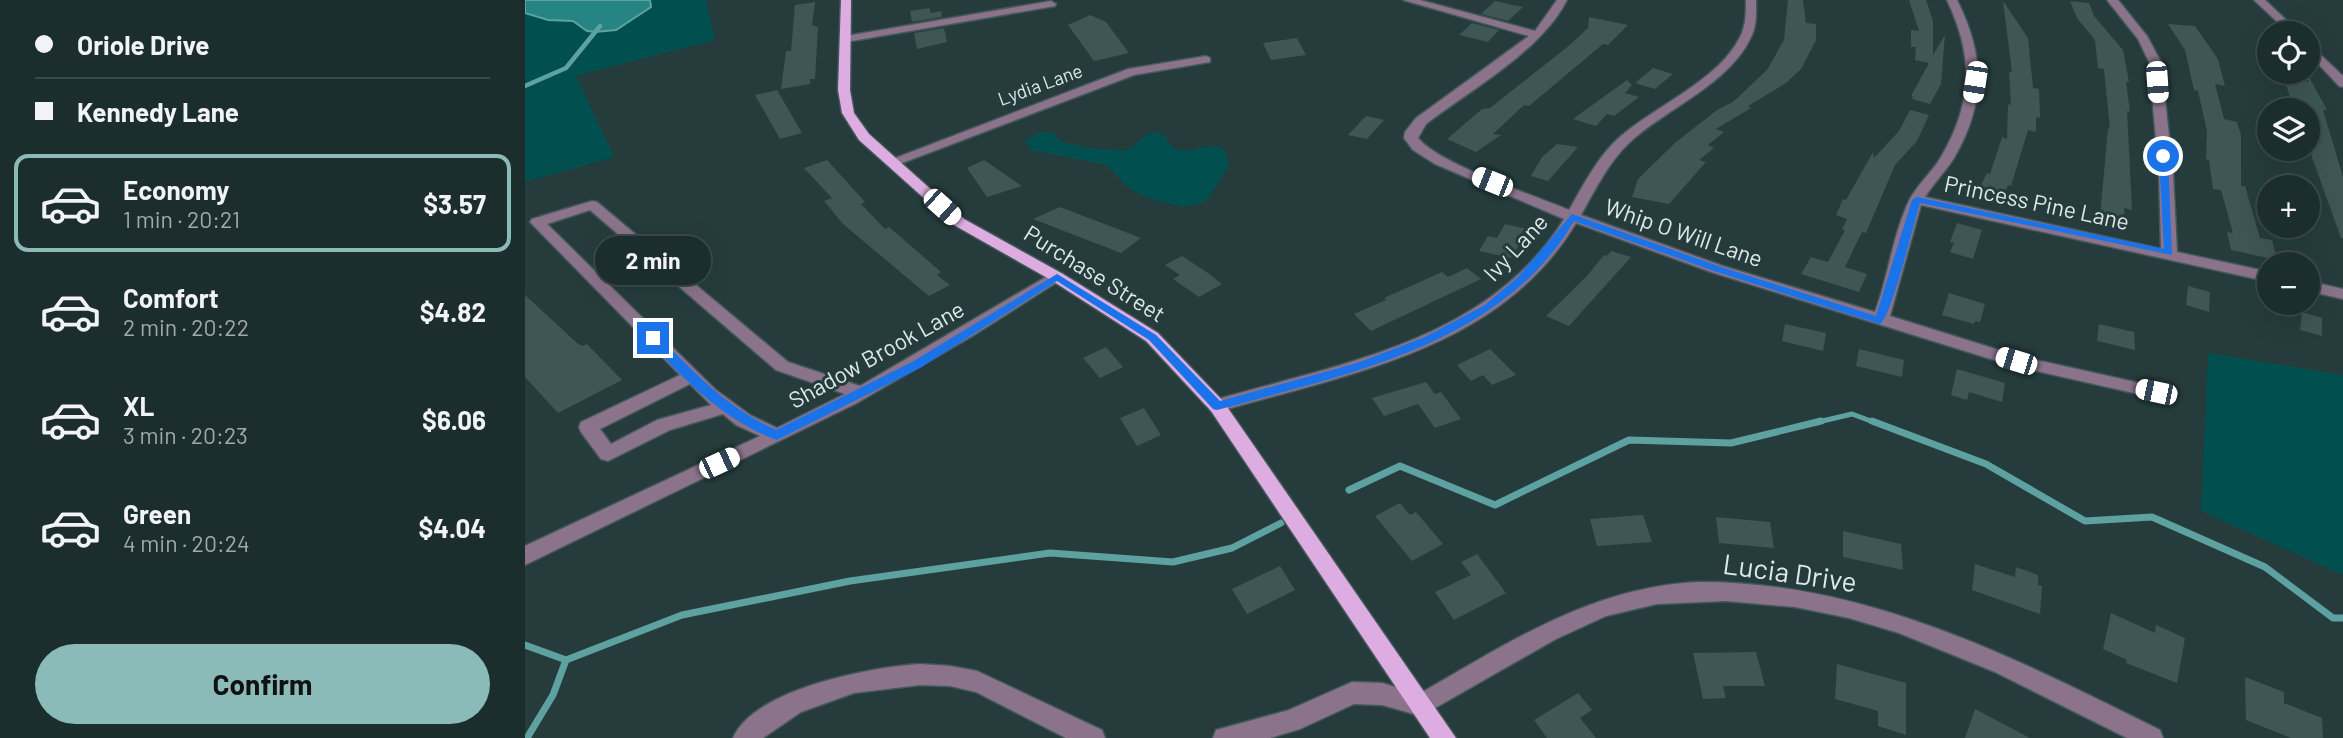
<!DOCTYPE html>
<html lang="en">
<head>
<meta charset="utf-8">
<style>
	:root { --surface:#1c2d2d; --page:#293939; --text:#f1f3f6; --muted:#a0a8aa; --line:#3a4949; --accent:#8bbbb9 }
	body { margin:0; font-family:Barlow,sans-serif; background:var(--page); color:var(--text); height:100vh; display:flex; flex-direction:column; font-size:26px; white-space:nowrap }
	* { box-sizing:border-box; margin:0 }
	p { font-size:23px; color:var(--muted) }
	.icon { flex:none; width:38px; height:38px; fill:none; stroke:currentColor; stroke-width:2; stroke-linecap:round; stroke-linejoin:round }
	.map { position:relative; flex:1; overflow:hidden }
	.details { display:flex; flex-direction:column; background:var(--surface); width:525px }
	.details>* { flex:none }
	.top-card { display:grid; align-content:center; height:154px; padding:0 35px; background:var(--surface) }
	.controls { position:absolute; left:1732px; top:21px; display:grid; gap:14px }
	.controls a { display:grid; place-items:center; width:63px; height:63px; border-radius:50%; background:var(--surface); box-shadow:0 7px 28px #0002,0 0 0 2px var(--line); font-size:35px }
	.end { position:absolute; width:32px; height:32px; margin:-16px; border:9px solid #1a73e8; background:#fff; box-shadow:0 0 0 4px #fff }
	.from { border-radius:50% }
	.bubble { position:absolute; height:49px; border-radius:24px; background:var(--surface); box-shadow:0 7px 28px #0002,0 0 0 2px var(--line); font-size:23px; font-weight:700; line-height:49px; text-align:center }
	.car { position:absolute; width:21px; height:42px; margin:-21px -10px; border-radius:9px; box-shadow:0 0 5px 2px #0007; background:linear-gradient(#fff 24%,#345 0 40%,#fff 0 76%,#345 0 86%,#fff 0) }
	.top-card b { display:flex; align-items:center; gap:24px; height:66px; font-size:26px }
	.top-card b+b { border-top:2px solid var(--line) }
	.top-card i { width:18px; height:18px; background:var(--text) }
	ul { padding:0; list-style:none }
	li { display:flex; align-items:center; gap:21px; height:98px; margin:0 14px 10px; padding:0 21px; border:4px solid transparent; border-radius:14px }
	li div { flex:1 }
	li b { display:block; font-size:26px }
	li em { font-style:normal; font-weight:700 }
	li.active { border-color:var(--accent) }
	li>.icon { width:63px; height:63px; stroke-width:1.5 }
	.action { display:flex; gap:14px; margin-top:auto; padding:14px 35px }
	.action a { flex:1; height:80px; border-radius:42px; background:var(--accent); color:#111; font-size:28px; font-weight:700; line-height:80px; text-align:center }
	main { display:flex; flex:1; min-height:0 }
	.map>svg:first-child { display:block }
	.green { fill:#01504f }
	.water { fill:#268482; stroke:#5da2a1; stroke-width:2 }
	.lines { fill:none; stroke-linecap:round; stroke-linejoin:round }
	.stream-far2 { stroke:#5da2a1; stroke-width:4.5 }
	.stream-far1 { stroke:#5da2a1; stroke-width:5 }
	.stream { stroke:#5da2a1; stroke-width:7 }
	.building { fill:#3e5655 }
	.minor-casing { stroke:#435858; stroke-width:3 }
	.major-casing { stroke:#435858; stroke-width:3 }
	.minor { fill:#8b738c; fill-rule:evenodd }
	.major { fill:#ddace0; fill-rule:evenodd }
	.route { fill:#1a73e8 }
	.labels { text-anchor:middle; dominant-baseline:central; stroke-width:6; stroke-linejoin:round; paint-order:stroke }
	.far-street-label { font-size:19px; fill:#dce9e8; stroke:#263c3c }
	.street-label { font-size:23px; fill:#dce9e8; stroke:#263c3c }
	.near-street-label { font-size:28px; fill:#dce9e8; stroke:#263c3c }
</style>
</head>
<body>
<main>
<section class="details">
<div class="top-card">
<b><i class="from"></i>Oriole Drive</b>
<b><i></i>Kennedy Lane</b>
</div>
<ul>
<li class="active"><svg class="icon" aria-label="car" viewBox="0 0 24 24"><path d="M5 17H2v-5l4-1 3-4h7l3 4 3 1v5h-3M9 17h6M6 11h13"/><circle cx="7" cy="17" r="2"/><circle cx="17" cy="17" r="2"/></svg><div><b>Economy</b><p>1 min · 20:21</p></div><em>$3.57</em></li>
<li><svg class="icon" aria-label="car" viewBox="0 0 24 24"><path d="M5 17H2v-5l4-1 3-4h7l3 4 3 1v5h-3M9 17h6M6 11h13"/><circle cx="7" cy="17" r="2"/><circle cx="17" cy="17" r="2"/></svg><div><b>Comfort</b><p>2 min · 20:22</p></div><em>$4.82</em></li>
<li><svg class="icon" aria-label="car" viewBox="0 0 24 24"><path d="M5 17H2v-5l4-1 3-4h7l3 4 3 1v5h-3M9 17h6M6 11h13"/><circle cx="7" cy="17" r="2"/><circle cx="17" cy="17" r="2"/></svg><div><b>XL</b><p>3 min · 20:23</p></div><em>$6.06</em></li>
<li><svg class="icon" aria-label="car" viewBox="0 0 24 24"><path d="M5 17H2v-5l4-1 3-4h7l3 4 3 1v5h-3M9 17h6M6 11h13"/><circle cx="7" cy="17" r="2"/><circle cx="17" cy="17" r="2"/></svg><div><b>Green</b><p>4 min · 20:24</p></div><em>$4.04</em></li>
</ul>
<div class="action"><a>Confirm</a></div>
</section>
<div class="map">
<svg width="1818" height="738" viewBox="0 0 1818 738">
	<rect width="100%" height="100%" fill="#263c3c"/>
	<path class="green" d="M0,0H181L190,40L51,76L89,157L0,182Z
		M516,132H526C531,135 533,140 538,142C550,146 593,153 603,149C613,146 619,132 631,132C641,132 643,145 651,149C667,155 682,141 699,149L704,166L681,201L659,207L628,200L605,189L581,165L506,150L500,140Z
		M1683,353L1818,375V575L1676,511Z"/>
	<path class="water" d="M0,0H125L126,7L91,30L70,32L62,31L48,21L23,20L0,13Z"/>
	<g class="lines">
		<path class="stream-far2" d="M0,86L41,68L75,26"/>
		<path class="stream-far1" d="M1289,423L1327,414L1351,423"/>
		<path class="stream" d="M1347,421L1461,464L1560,521L1627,517L1740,567L1808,618H1818
			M824,490L875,466L970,505L1104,440L1206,443L1296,421
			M0,645L41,660L28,695L2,738
			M41,660L157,615L325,581L525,553L648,562L707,548L756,523"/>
	</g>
	<path class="building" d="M1263,0H1278L1281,23L1291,24V40L1276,69L1261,83L1223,106L1226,108L1191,129L1199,132L1183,145L1189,148L1174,160L1181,162L1144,204L1107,197L1113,179L1151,142L1192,110L1209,101L1242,70L1259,40Z
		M1384,0H1401L1408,21V55L1420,35L1416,84L1405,104L1387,99L1388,96H1386L1404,63L1390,60L1391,47H1386V30L1394,31Z
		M970,1L998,7L983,21L956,14Z
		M1478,1L1503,38L1508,88L1514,89L1515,118L1511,117V132L1503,130L1486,186L1483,185L1478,198L1453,191L1462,173L1465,174L1477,137L1482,139L1483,104L1486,105L1484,72H1487Z
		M1545,1L1564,3L1569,16L1598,50L1604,82H1601L1605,112L1602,111L1607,210L1599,208L1600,222L1575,217L1583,128L1585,129L1579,69L1573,68L1570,40L1552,18Z
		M290,2L287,25L293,27L290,79H285V84L256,89L261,51H266L270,5Z
		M404,8L406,13L416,11L417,17L387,22L385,11Z
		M565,15L581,22L604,53L569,61L543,25Z
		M1064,17L1103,25L1083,45L1078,44L1004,106L999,105L968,134L976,135L951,152L922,139L957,109L965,108L1046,44L1063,28Z
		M947,23L974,30L963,42L934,35Z
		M1643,24L1670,26L1693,59L1700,86L1690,84L1699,119L1712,122L1716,135V186H1720L1735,238L1747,240L1752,260L1706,250L1702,232L1708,233L1696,190L1688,189L1684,160L1681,159L1682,131L1673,91L1669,90L1660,50Z
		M419,28L422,42L392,49L389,33Z
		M772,38L781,55L746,60L738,43Z
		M1128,68L1148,74L1130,89L1110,83Z
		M1783,75L1802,110H1798L1818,177V238H1816L1783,146V110H1769L1759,78L1781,80L1783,84Z
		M1102,80L1107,85L1100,93L1114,97L1089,116L1082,114L1071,126L1048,119Z
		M252,90L277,133L255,139L230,95Z
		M1385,110L1404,115L1392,141L1370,165L1341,233L1337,232L1320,267L1342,274L1334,292L1276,274L1286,257L1303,262L1320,230L1317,229L1322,219L1311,215L1318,199L1321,200L1348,152L1349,158L1374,131Z
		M841,116L859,120L842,139L823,135Z
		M1032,144L1053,147L1023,181L1006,176L1017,157Z
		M302,160L340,202L336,204L360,229L364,227L416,272L412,275L425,285L404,296L318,224L299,201L307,198L279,168Z
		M459,160L497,186L462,197L442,168Z
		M535,207L616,238L596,253L508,219Z
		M1432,223L1457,230L1448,259L1425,252L1429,243L1425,242Z
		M980,224L1002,229L987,258L954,251L963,236L972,238Z
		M1086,251L1106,257L1044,326L1021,316L1061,277L1079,255L1082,256Z
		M657,256L683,273L697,284L674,297L648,279L655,275L640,265Z
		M942,268L956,279L846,331L829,314L861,300L859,298L917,272L923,277Z
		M1663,286L1685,292L1684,312L1661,305Z
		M1424,293L1460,304L1455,322L1450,321L1449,324L1417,315Z
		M0,295L52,343L57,346L62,344L97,380L33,413L0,377Z
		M1777,312L1797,318V336L1775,330Z
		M1260,324L1301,333L1298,351L1257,341Z
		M1574,324L1609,332L1610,350L1572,341Z
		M581,347L598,367L575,378L558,358Z
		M965,349L991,375L967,385L958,375L946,381L932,365Z
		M1334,349L1379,360L1377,377L1331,366Z
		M1432,369L1480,383L1477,402L1444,392L1442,400L1426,395Z
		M901,382L910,394L916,392L936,419L910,428L893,404L859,416L847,398Z
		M619,408L636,435L612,446L595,418Z
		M875,503L885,515L891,512L918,544L887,561L850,516Z
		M1118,515L1127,542L1072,546L1065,519Z
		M1191,517L1245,522L1249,548L1194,543Z
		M1318,531L1376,544L1378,570L1318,557Z
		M952,554L981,593L929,620L910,592L946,575L936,562Z
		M1450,564L1490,577L1491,567L1513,575V585L1517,586L1515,614L1447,590Z
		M755,566L770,590L722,614L707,589Z
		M1586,613L1630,633L1631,625L1660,638L1652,683L1601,663L1602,660L1578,649Z
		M1231,652L1240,686H1198L1201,698L1178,699L1168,653Z
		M1312,664L1381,683V735L1353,726V711L1310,699Z
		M1720,677L1759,692V703L1797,718L1798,738H1766L1721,720Z
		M1053,693L1067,710L1055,718L1071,738H1022L1009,720Z
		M1450,709L1505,738H1440Z"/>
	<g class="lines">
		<g class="minor-casing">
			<path id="minor" d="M878,0H895L1010,31L1032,0H1042C1016,51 947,89 901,124L893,138C912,163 1010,196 1044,210C1059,184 1073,156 1096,136C1131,106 1195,79 1215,37C1221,26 1221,12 1221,0H1231C1231,12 1232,26 1226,37C1205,84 1140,109 1104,143C1083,163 1070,190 1056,215L1198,266L1350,312C1363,277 1367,239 1382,205C1390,186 1406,174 1416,157C1448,102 1449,57 1422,0H1432C1460,56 1461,103 1429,158C1420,172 1408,184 1400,197L1636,249L1634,173L1624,62L1613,39L1582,0H1593L1622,36L1636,62L1648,173L1652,252L1745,272V282L1396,205L1365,316L1493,356L1637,388L1640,392L1637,396L1631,398L1485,365L1186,272L1051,223C975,350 822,374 692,412L686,411L683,406L686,401C813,364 963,342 1039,219L910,164L888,150L879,138L880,132L891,118L1004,36Z
				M1729,0H1740L1775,33H1764Z
				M526,1L531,4L530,6L321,42L315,39L321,36Z
				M1783,43L1818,76V87L1814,86L1783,53Z
				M681,56L685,58V62L609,75L372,165L367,166L360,162L603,69Z
				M67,201L72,202L263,362L335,386L526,274H538L540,277L449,335L330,404L0,565V546L235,436L211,425L198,414L145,430L83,461L76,459L56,432L54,427L56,422L155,375L5,222L7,219ZM65,210L251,370L320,394L252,428L225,415L191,390L22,224ZM165,384L186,405L132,420L86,444L75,429Z
				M1783,281L1818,289V299L1783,291Z
				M1173,582C1340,581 1488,657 1635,730L1638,738H1602L1470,672L1374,633L1324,618L1270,607L1201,601L1132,604L1081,616L1031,639L896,716L857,705L829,704L775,729L745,738H688L691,730L764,710L827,682L857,683L894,694C983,643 1067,587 1173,582Z
				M395,664L425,666L452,671L577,730L580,738H541L451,692L425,686L395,685L329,693L276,712L238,738H208C229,689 346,667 395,664Z"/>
		</g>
		<g class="major-casing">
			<path id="major" d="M316,0H326L325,90L329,113L344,134L439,219L538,274L633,333L698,401L931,738H905L686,411L621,341L526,280L429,225L334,140L317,113L313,90Z"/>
		</g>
		<use href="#minor" class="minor"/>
		<use href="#major" class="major"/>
	</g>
	<path class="route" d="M1638,153L1643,156L1647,255L1395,203C1389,223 1366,318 1355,324L1189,271L1049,221C976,346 821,374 692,410L688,409L624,340L532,281L395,368L252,440C205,424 153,377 123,338L132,335C171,374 201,407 251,430L387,362L532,274L631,335L695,401L832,363L900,337L960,305L993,277L1047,214L1196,267L1351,316L1387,200L1392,197L1639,249L1634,156Z"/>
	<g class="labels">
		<g class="far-street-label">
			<text transform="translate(515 84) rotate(-20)">Lydia Lane</text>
		</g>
		<g class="street-label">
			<text transform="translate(1512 202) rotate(12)">Princess Pine Lane</text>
			<text transform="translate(1159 232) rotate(19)">Whip O Will Lane</text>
			<text transform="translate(990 247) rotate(-47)">Ivy Lane</text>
			<text transform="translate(570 273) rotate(32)">Purchase Street</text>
			<text transform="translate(351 354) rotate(-29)">Shadow Brook Lane</text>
		</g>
		<g class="near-street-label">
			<text transform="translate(1265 572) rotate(8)">Lucia Drive</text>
		</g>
	</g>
</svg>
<div class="controls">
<a><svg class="icon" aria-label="locate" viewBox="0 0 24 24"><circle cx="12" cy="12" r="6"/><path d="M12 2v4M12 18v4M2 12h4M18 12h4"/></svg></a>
<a><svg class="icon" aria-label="layers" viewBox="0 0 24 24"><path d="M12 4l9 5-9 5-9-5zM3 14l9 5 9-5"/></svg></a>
<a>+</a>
<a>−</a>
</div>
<i class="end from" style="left:1638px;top:156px"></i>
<i class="end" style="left:128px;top:338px"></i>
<div class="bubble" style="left:70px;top:236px;width:116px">2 min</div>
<i class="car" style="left:1450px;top:82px;rotate:189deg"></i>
<i class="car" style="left:1632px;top:82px;rotate:176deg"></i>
<i class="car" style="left:967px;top:182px;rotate:292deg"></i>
<i class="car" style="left:417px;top:207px;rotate:132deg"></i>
<i class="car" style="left:1491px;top:361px;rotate:287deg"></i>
<i class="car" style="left:1631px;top:392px;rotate:282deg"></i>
<i class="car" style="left:194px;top:463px;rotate:65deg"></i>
</div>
</main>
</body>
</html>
